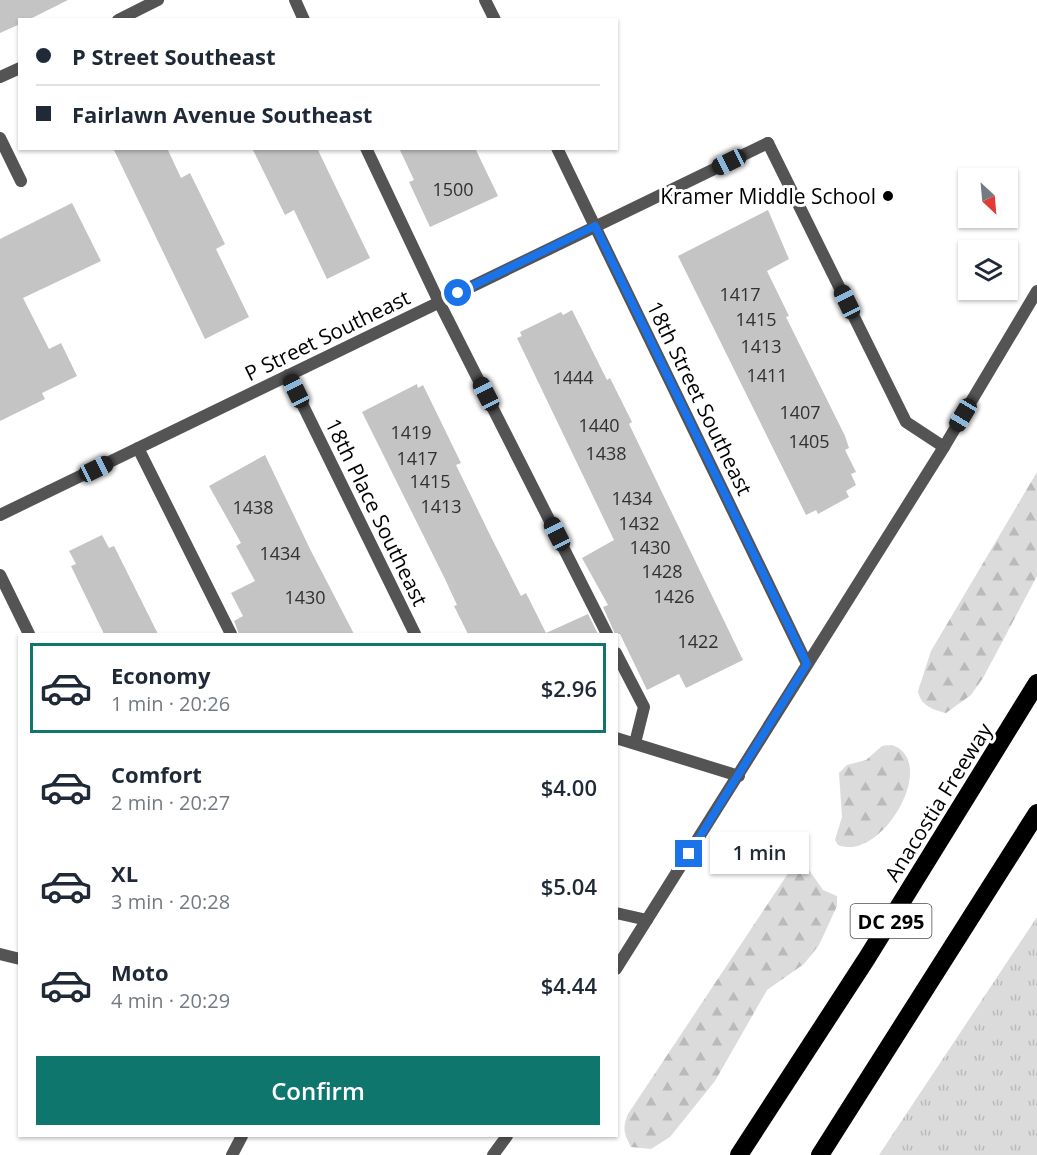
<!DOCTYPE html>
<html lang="en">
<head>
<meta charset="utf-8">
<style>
	:root { --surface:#fff; --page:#f6f6f7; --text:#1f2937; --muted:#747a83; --line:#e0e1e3; --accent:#0f766e }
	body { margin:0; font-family:"Open Sans",sans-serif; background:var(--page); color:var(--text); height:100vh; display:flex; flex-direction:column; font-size:22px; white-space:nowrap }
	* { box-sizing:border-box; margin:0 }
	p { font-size:20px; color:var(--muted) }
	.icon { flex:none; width:33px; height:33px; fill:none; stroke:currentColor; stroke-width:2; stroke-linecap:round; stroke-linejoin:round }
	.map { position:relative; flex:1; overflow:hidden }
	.side { position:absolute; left:18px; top:633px; width:600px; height:504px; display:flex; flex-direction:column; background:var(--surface); border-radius:0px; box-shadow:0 2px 4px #0004 }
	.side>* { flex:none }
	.banner { position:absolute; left:18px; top:18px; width:600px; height:132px; border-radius:0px; box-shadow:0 2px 4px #0004; display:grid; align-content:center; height:132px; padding:0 18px; background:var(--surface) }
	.needle { width:39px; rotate:154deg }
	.controls { position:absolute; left:958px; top:168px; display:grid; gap:12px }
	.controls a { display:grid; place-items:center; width:60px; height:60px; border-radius:0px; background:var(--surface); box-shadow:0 2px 4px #0004; font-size:30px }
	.end { position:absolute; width:27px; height:27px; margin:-14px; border:8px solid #1a73e8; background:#fff; box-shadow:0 0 0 3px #fff }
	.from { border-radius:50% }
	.bubble { position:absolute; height:42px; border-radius:0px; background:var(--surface); box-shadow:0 2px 4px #0004; font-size:20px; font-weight:600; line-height:42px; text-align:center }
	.car { position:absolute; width:18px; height:36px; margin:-18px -9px; border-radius:8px; box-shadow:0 0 4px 2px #0007; background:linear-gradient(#222 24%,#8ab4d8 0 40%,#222 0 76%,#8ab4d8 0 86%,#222 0) }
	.banner b { display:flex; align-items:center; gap:21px; height:57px; font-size:22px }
	.banner b+b { border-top:2px solid var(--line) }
	.banner i { width:15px; height:15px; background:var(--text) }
	ul { padding:10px 0 0; list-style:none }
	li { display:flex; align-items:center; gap:18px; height:90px; margin:0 12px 9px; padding:0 6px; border:3px solid transparent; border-radius:0px }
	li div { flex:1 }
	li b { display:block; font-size:22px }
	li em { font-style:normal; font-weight:600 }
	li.on { border-color:var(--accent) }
	li>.icon { width:54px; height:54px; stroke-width:1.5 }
	.cta { display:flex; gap:12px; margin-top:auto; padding:12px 18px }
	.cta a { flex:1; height:69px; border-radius:0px; background:var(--accent); color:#fff; font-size:24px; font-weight:600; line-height:69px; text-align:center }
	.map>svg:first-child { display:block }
	.forest { fill:url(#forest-firs) }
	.park { fill:url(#park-tufts) }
	.building { fill:#c4c4c4 }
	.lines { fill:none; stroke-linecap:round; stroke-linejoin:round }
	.service { stroke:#545454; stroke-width:12 }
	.minor { stroke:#545454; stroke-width:12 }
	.motorway { stroke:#000; stroke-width:18 }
	.route { stroke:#1a73e8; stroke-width:8 }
	.poi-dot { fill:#000; stroke:#fff; stroke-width:2 }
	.labels { text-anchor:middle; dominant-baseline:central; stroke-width:6; stroke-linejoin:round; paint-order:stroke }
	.number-label { font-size:18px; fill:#313131 }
	.shield { fill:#fff; stroke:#4c4c4c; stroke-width:1.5 }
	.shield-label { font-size:20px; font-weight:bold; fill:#000 }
	.poi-label { font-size:21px; fill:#000; stroke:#fff; text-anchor:end }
	.street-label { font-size:21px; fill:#000; stroke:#fff }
</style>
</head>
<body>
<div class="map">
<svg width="1037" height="1155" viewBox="0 0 1037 1155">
	<defs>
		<pattern id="forest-firs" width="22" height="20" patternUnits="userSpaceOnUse" patternTransform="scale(1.5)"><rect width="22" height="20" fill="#dbdbdb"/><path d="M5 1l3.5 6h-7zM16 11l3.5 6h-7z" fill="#bababa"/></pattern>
		<pattern id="park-tufts" width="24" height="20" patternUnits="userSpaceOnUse" patternTransform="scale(1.5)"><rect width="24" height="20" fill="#dbdbdb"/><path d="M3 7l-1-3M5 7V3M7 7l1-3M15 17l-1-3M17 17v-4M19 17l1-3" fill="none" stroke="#bababa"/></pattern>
	</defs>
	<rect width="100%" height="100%" fill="#fff"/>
	<path class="forest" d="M1037,472V576L983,678L971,695L946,713C933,710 920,705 918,691L931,651Z
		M892,745C940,761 882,863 838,845L835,840L842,817L839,773L847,765L866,760L882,746Z
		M795,863H804L823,890L837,896V906L819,945L804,964L767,990L715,1081L670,1137L651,1149L631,1147C624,1134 622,1128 628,1114Z"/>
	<path class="park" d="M1037,917V1155H879Z"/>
	<path class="building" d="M0,0H68L28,20H20V24L0,33Z
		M113,148H167L181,178L190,173L225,244L216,249L249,317L205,339Z
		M252,148H317L370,258L327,279L294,210L285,215Z
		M399,148H475L498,196L430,227L409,182L414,180Z
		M72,203L101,261L23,298L49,349L61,343L77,376L42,393L45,399L0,421V239Z
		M768,210L789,259L767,271L789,316L786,317L845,436L849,448L845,450L856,472L851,474L856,485L846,491L849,497L818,514L816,510L806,515L678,256Z
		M572,310L607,380L610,378L632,422L629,424L743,660L686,688L679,674L647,690L620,634H615L603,607L608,605L582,558L614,540L517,338L522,336L520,332L561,312L563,315Z
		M417,384L418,388L423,385L461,463L456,465L491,537L521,596L526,593L546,633L588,614L598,634H468L454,606L457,605L445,579L362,412Z
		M265,455L311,551L354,634H239L234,621L243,616L231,593L255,581L236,546L241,543L209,486Z
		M102,535L109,548L114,546L158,634H104L71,566L76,564L69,551Z"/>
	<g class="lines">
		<path class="service" d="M295,0L304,20
			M118,20L158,0
			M0,77L20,68
			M0,138L21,181
			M768,143L906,422L944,447
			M366,148L439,302L607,634
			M138,448L231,634
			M616,653L644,707L635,743
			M616,913L647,920"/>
		<path class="minor" d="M485,0L495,20
			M557,148L807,664
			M288,375L415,634
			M0,515L768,143
			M0,575L29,634
			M616,738L739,776
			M0,954L20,959
			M616,969L944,447L1037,291
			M232,1155L242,1136
			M493,1155L507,1136"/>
		<path class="motorway" d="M739,1155L867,958L1037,683
			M820,1155L1037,813"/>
	</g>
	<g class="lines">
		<path class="route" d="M458,293L595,226L807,664L689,854"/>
	</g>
	<circle class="poi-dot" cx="888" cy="196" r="6"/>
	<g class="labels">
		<g class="number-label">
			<text x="453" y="189">1500</text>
			<text x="740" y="294">1417</text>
			<text x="756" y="319">1415</text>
			<text x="761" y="346">1413</text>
			<text x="767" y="375">1411</text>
			<text x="573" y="377">1444</text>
			<text x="800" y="412">1407</text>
			<text x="599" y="425">1440</text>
			<text x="411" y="432">1419</text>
			<text x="809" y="441">1405</text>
			<text x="606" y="453">1438</text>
			<text x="417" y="458">1417</text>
			<text x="430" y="481">1415</text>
			<text x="632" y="498">1434</text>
			<text x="441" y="506">1413</text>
			<text x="253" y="507">1438</text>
			<text x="639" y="523">1432</text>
			<text x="650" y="547">1430</text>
			<text x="280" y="553">1434</text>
			<text x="662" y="571">1428</text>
			<text x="674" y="596">1426</text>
			<text x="305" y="597">1430</text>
			<text x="698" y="641">1422</text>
		</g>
		<rect class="shield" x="850.5" y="904" width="81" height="34" rx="4.5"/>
		<g class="shield-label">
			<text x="891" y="921">DC 295</text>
		</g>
		<g class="poi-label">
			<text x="876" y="196">Kramer Middle School</text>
		</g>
		<g class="street-label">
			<text transform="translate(327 335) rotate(-26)">P Street Southeast</text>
			<text transform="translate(700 398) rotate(64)">18th Street Southeast</text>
			<text transform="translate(377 512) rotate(64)">18th Place Southeast</text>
			<text transform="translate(938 802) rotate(-58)">Anacostia Freeway</text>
		</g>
	</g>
</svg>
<div class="controls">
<a><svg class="needle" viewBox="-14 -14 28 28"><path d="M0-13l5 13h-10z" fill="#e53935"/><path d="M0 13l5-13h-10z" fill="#747a83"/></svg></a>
<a><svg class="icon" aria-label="layers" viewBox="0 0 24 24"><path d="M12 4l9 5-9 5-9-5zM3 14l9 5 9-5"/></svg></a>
</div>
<i class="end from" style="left:458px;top:293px"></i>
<i class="end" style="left:689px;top:854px"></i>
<div class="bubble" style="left:710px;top:832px;width:99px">1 min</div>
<i class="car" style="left:729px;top:162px;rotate:244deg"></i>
<i class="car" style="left:847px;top:302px;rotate:334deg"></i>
<i class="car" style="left:296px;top:391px;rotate:334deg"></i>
<i class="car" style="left:486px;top:394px;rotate:333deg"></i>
<i class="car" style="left:963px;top:415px;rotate:211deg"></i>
<i class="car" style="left:96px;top:469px;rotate:64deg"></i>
<i class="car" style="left:557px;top:534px;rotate:333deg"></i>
<div class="banner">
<b><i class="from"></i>P Street Southeast</b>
<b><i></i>Fairlawn Avenue Southeast</b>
</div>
<section class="side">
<ul>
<li class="on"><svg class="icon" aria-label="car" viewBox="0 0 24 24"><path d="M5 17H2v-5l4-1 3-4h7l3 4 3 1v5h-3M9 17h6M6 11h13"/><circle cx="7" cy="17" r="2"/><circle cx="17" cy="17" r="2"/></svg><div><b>Economy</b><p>1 min · 20:26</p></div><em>$2.96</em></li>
<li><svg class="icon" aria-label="car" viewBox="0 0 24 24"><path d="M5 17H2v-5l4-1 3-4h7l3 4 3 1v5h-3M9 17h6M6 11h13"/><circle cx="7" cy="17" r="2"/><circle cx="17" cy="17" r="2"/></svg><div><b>Comfort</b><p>2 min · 20:27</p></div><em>$4.00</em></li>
<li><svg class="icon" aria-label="car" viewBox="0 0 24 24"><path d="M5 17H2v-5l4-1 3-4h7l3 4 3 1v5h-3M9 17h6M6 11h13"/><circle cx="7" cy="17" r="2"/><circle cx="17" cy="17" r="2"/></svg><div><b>XL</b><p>3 min · 20:28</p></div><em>$5.04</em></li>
<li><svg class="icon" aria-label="car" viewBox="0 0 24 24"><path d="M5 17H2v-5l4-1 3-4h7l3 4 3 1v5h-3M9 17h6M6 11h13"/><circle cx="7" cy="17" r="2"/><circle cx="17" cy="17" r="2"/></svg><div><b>Moto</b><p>4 min · 20:29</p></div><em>$4.44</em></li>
</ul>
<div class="cta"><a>Confirm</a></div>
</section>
</div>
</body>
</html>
